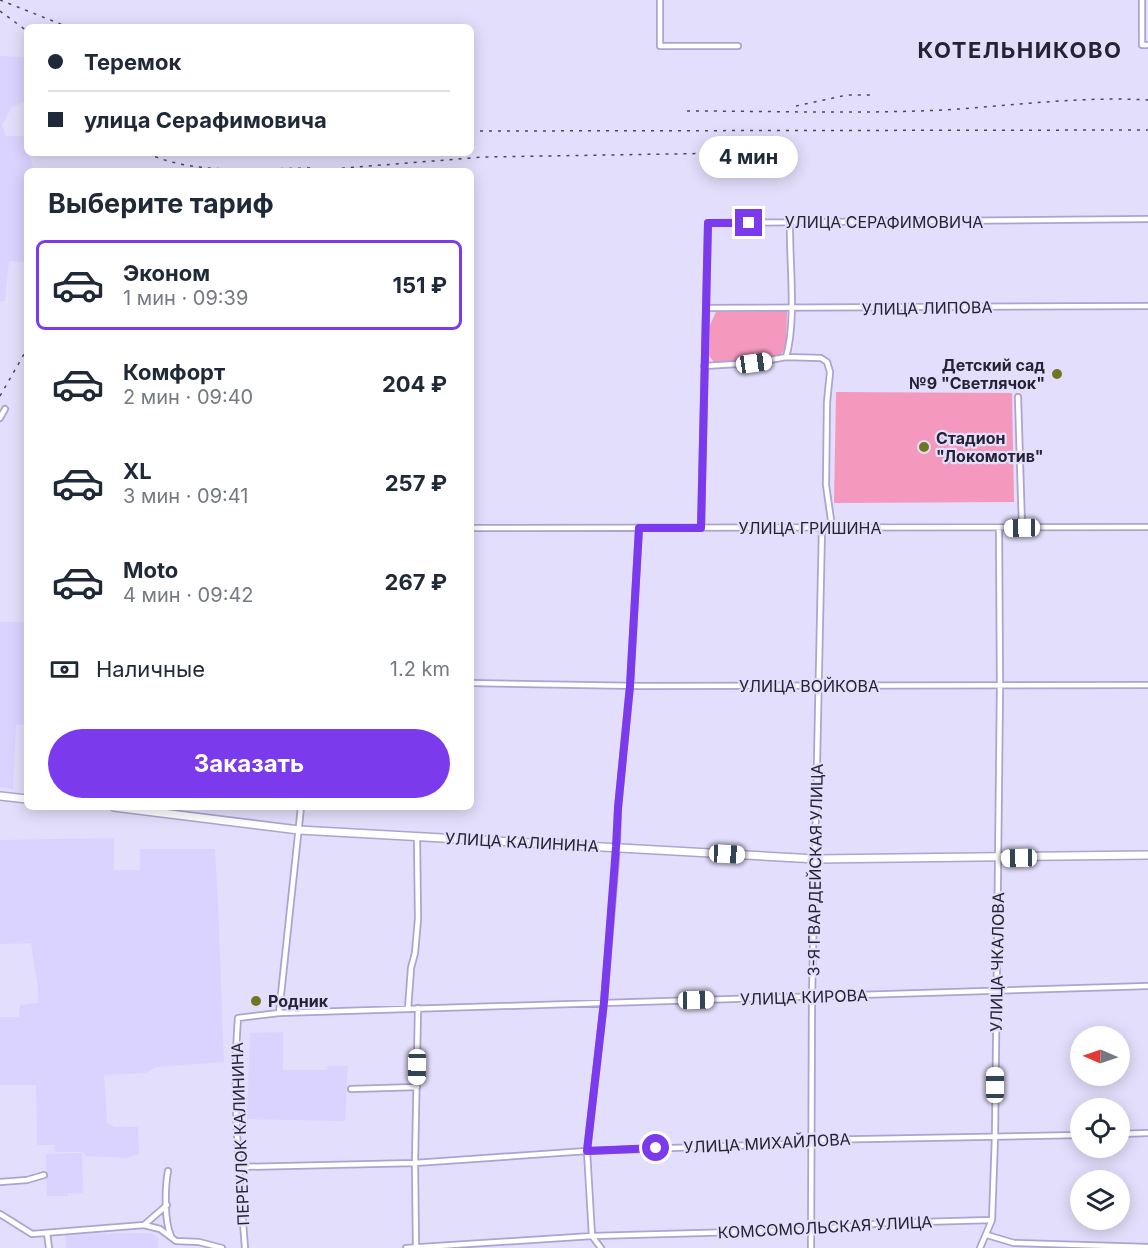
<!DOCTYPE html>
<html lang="ru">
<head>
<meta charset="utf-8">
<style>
	:root { --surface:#fff; --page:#f2f2f3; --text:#1f2937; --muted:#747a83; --line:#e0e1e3; --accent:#7c3aed }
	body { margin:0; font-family:Inter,sans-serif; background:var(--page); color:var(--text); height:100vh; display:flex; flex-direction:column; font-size:22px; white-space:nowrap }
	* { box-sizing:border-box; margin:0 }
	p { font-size:20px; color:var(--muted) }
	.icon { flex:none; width:33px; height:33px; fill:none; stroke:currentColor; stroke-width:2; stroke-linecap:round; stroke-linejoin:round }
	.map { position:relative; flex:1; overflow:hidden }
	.sheet { position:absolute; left:24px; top:168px; width:450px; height:642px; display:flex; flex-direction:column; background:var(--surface); border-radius:9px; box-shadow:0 3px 15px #0003 }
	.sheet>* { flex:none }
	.banner { position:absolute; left:24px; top:24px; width:450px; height:132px; border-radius:9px; box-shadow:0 3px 15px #0003; display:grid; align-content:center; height:132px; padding:0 24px; background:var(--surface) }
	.needle { width:39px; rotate:272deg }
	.fabs { position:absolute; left:1070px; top:1026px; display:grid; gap:12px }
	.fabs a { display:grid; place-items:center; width:60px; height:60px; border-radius:50%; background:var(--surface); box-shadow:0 3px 15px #0003; font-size:30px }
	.end { position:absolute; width:27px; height:27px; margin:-14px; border:8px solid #7c3aed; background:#fff; box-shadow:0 0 0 3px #fff }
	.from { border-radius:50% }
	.bubble { position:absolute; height:42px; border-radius:21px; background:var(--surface); box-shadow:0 3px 15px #0003; font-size:20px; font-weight:700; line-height:42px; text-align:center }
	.car { position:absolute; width:18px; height:36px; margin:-18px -9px; border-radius:8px; box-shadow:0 0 4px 2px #0007; background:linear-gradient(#fff 24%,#345 0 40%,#fff 0 76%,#345 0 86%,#fff 0) }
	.banner b { display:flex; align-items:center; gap:21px; height:57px; font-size:22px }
	.banner b+b { border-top:2px solid var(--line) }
	.banner i { width:15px; height:15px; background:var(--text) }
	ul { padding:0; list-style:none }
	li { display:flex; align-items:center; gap:18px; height:90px; margin:0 12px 9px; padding:0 12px; border:3px solid transparent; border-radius:9px }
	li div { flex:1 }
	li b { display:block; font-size:22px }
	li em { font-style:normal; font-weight:700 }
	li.current { border-color:var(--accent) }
	li>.icon { width:54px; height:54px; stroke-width:1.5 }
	h2 { padding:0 24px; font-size:27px; line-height:72px }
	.pay { display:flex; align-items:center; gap:15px; height:66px; padding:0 24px; font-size:22px }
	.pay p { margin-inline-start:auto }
	.primary-button { display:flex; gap:12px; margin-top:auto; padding:12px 24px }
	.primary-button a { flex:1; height:69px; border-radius:36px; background:var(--accent); color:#fff; font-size:24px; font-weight:700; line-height:69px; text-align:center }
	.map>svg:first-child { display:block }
	.built { fill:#dbd3ff }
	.green { fill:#f498be }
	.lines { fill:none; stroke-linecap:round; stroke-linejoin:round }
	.street-casing { stroke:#aca3d1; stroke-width:8 }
	.secondary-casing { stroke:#aca3d1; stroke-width:10 }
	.street { stroke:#fff; stroke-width:4.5 }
	.secondary { stroke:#fff; stroke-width:7 }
	.rail { stroke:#4a465a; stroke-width:1.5; stroke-dasharray:3 6; stroke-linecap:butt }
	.route { stroke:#7c3aed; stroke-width:8 }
	.poi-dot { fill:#717721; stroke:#e3defb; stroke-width:2 }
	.labels { text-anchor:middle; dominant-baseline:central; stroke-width:4.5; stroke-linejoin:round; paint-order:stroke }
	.street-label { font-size:16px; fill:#262234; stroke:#e3defb }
	.poi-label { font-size:16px; font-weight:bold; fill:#262234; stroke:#e3defb; text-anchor:start }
	.district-label { font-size:22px; font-weight:bold; letter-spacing:1.5px; fill:#262234; stroke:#e3defb }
</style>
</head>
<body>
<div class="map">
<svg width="1148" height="1248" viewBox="0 0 1148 1248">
	<rect width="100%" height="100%" fill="#e3defb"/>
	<path class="built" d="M0,56L27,57V101L12,107L2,125L6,136H25L27,153H29L34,171H27V262L9,261L5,301H0Z
		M0,622H27V724L16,725L13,789L0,787Z
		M114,838V870H140V849H215L218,902L224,1062L156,1067L146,1073L104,1075L107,1123L115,1127H138L139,1154L128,1158L86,1156L83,1152H55L54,1145H37L36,1085H0V1017H19L20,1005L38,1003V989L31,943L0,944V840Z
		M283,1032V1070H327L328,1066H348L345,1121L247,1119L250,1033Z
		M82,1153L83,1193H68V1196H47L46,1154Z
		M151,1233L159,1239L158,1248H66L65,1234Z"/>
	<path class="green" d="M787,311L786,347L780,356L753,361L714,362L709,356L710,325L716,312Z
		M836,392L1012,393L1014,502L834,503Z"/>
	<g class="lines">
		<g class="street-casing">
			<path id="street" d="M660,0V46H738
				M1142,0V45H1148
				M706,308L1148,306
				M786,357C797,320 789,261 790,222
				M704,366L754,363L786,357L821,358L827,362L830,372L827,402L826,485L832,527
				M1018,397L1022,528
				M0,418L5,409
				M471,528L1148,527
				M701,528L708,223L1148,219
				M471,683L640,686L1148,685
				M408,1009L411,968L415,953L418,919L417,837
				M279,1013L1148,986
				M351,1089L417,1087
				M1119,1134L1148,1133
				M239,1167L415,1163L587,1151L783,1144L811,1140L1080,1135
				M168,1171C165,1187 164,1221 171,1236
				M0,1182L27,1180L44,1175
				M0,1214L32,1234L144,1225L160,1229L176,1241L199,1242L222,1248
				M144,1225L167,1205
				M47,1233L49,1248
				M987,1235L1014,1243L1148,1247
				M416,1247L415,1163L418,1008
				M245,1248C239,1172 232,1094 238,1018L279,1013L301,807
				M406,1248L592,1236L812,1230L884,1223L992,1220
				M601,1248L592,1236L587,1151L604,1002L617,847L618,808L630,685L639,528
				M811,1248L812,997L822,527
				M980,1248L992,1220L995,1137L1000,687L999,529"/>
		</g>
		<g class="secondary-casing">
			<path id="secondary" d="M0,796L27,799
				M114,807L299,830L816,859L1148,855"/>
		</g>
		<use href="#street" class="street"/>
		<use href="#secondary" class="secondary"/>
		<path class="rail" d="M0,0L68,27
			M0,11L27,31
			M796,106L847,95H870
			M687,111C772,111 858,114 943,110C1011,106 1079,96 1148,100
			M471,131L1148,130
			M147,153C194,176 263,168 315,168
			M306,171L484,157L732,153
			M0,396L27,349"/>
	</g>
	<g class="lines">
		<path class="route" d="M656,1148L587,1151L604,1002L616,847L618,808L630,686L639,528H701L708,223H749"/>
	</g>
	<g class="poi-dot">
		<circle cx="1057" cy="374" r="6"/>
		<circle cx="924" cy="447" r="6"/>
		<circle cx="256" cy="1001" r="6"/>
	</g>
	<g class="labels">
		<g class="street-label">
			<text x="884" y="222">УЛИЦА СЕРАФИМОВИЧА</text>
			<text transform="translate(927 308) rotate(-1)">УЛИЦА ЛИПОВА</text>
			<text x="810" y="528">УЛИЦА ГРИШИНА</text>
			<text x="809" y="686">УЛИЦА ВОЙКОВА</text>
			<text transform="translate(522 842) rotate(3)">УЛИЦА КАЛИНИНА</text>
			<text transform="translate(815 870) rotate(-89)">3-Я ГВАРДЕЙСКАЯ УЛИЦА</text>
			<text transform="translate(997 962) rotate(-89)">УЛИЦА ЧКАЛОВА</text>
			<text transform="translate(804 997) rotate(-2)">УЛИЦА КИРОВА</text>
			<text transform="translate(240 1134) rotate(-92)">ПЕРЕУЛОК КАЛИНИНА</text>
			<text transform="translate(767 1143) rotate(-3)">УЛИЦА МИХАЙЛОВА</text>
			<text transform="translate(825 1227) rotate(-3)">КОМСОМОЛЬСКАЯ УЛИЦА</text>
		</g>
		<g class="poi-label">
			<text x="1045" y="365" text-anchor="end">Детский сад<tspan x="1045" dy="18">№9 "Светлячок"</tspan></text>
			<text x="936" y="438">Стадион<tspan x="936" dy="18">"Локомотив"</tspan></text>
			<text x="268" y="1001">Родник</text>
		</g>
		<g class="district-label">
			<text x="1020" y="50">КОТЕЛЬНИКОВО</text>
		</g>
	</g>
</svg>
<div class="fabs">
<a><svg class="needle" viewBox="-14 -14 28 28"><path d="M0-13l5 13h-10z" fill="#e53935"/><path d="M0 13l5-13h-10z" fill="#747a83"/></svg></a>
<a><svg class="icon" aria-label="locate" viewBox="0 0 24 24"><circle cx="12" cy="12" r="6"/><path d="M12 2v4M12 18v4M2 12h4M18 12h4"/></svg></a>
<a><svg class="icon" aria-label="layers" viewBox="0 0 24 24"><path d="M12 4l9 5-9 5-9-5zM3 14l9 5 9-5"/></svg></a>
</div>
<i class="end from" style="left:656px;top:1148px"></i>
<i class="end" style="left:749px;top:223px"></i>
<div class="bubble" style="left:699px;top:136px;width:99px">4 мин</div>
<i class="car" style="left:754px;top:363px;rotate:82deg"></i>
<i class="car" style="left:1022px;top:528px;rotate:269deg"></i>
<i class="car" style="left:727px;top:854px;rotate:93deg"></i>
<i class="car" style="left:1019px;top:858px;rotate:269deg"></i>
<i class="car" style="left:696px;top:1000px;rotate:89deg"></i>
<i class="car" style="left:417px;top:1067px;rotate:181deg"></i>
<i class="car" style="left:995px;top:1085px;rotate:0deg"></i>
<div class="banner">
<b><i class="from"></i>Теремок</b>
<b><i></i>улица Серафимовича</b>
</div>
<section class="sheet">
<h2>Выберите тариф</h2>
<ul>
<li class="current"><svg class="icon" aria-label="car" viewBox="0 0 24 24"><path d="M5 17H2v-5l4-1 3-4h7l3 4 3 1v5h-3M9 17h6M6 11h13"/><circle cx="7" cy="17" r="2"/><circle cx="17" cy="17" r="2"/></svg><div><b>Эконом</b><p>1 мин · 09:39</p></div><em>151 ₽</em></li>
<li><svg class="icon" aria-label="car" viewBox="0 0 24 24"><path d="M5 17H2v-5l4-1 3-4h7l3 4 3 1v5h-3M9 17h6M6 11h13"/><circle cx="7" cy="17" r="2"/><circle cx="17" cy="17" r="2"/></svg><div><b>Комфорт</b><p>2 мин · 09:40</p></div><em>204 ₽</em></li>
<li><svg class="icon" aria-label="car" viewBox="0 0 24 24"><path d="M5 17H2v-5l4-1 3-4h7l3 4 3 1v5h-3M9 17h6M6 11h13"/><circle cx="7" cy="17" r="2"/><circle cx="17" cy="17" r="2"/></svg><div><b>XL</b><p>3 мин · 09:41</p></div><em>257 ₽</em></li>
<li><svg class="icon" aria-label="car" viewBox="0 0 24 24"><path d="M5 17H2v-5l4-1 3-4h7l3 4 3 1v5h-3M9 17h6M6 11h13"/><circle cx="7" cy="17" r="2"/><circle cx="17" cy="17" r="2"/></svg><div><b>Moto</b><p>4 мин · 09:42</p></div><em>267 ₽</em></li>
</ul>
<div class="pay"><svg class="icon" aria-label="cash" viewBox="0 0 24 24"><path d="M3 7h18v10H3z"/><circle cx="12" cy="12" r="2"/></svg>Наличные<p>1.2 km</p></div>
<div class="primary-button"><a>Заказать</a></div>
</section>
</div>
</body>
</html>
